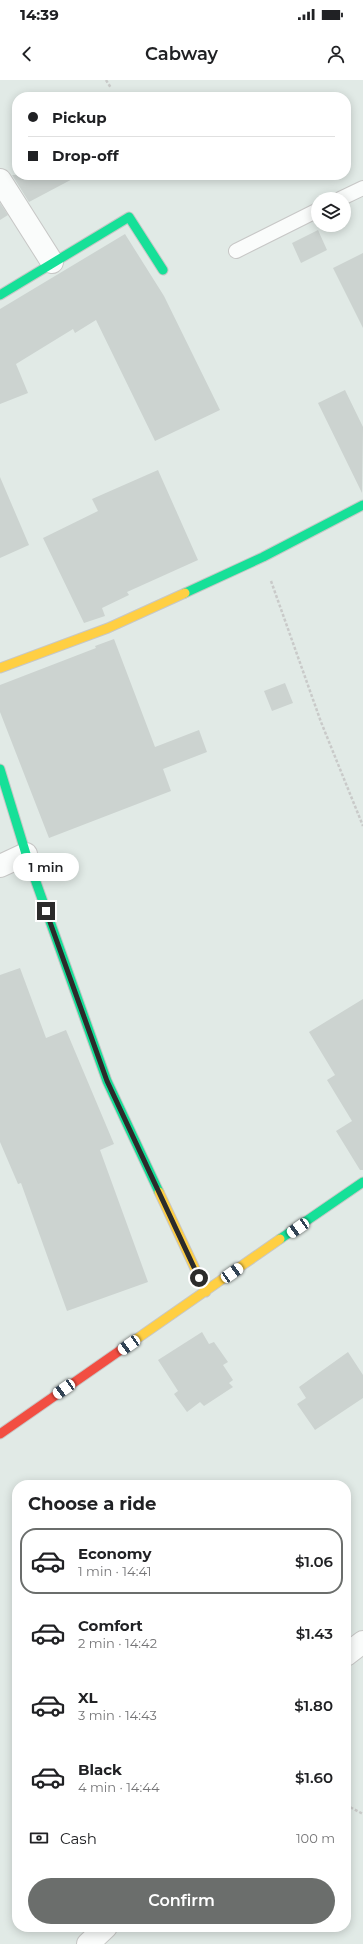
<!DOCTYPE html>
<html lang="en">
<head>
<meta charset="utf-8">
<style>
	:root { --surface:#fff; --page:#f2f2f2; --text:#202124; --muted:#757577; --line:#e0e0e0; --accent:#6b6e6c }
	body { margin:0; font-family:Montserrat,sans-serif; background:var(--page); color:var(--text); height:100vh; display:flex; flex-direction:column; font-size:15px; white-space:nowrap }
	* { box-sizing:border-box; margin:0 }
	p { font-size:13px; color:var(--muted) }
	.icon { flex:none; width:22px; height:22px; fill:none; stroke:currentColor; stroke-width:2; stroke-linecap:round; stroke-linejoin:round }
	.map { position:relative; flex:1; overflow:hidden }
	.details { position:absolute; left:12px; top:1400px; width:339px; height:452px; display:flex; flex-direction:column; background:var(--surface); border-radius:16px; box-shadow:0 2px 10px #0003 }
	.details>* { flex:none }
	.banner { position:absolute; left:12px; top:12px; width:339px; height:88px; border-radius:16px; box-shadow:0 2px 10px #0003; display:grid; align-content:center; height:88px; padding:0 16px; background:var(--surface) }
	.controls { position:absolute; left:311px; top:112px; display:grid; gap:8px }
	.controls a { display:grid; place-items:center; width:40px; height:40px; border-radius:50%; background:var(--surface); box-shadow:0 2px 10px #0003; font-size:20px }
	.end { position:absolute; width:18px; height:18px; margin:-9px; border:5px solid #2b2b2b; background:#fff; box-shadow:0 0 0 2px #fff }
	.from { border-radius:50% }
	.bubble { position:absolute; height:28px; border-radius:14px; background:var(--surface); box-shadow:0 2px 10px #0003; font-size:13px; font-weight:600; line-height:28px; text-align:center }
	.car { position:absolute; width:12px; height:24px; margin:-12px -6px; border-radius:5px; box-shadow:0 0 3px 1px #0007; background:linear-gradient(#fff 24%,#345 0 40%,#fff 0 76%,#345 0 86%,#fff 0) }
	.banner b { display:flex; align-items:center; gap:14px; height:38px; font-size:15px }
	.banner b+b { border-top:1px solid var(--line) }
	.banner i { width:10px; height:10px; background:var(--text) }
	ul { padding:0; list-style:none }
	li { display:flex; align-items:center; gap:12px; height:66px; margin:0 8px 6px; padding:0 8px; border:2px solid transparent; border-radius:16px }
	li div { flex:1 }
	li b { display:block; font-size:15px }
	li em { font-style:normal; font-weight:600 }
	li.on { border-color:var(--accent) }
	li>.icon { width:36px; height:36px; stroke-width:1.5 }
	h2 { padding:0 16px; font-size:18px; line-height:48px }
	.pay { display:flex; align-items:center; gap:10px; height:44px; padding:0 16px; font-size:15px }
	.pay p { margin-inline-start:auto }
	.primary-button { display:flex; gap:8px; margin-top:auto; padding:8px 16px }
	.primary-button a { flex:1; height:46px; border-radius:24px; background:var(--accent); color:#fff; font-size:16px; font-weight:600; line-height:46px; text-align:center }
	.status { display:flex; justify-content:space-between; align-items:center; height:28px; padding:0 20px; background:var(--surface); direction:ltr }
	.status svg { height:11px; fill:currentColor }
	header { display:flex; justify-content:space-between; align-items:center; height:52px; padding:0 16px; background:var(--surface); font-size:18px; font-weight:600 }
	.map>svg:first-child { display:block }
	.building { fill:#ccd3d0 }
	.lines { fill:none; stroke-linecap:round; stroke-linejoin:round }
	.lane-casing { stroke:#c7c7c6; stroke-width:16 }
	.street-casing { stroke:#c7c7c6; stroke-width:24 }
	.fast-casing { stroke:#c7c7c6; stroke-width:11 }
	.slow-casing { stroke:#c7c7c6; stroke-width:11 }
	.jam-casing { stroke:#c7c7c6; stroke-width:11 }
	.path { stroke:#c9cac9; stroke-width:2.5; stroke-dasharray:3 2; stroke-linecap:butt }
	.lane { stroke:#fafcfb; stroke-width:14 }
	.street { stroke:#fafcfb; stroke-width:22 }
	.fast { stroke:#16e098; stroke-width:9 }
	.slow { stroke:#ffcf43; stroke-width:9 }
	.jam { stroke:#f24e42; stroke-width:9 }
	.route { stroke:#2b2b2b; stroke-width:5 }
</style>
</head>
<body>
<div class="status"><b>14:39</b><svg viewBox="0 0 49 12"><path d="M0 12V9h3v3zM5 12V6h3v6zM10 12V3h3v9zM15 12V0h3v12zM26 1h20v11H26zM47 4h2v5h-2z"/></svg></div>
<header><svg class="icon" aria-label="back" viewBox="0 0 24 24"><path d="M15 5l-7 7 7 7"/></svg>Cabway<svg class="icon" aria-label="person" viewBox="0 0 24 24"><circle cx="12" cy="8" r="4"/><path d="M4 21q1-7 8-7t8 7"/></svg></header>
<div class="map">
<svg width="363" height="1864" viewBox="0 0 363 1864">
	<rect width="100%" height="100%" fill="#e1eae6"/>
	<path class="building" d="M12,95H80L29,122Z
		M0,123L8,135L0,140Z
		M318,150L327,170L301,183L292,163Z
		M125,154L164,216L220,330L155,361L96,240L75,253L73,249L16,284L28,313L0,324V229Z
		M363,173V248L333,188Z
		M345,310L363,347L362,413L318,323Z
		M158,390L198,480L127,512L129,515L102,528L105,536L84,543L43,458L98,431L92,419Z
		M0,397L29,465L0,478Z
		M114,559L155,667L199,650L207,672L163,689L171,711L49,758L0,632V605L96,568L95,566Z
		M285,603L293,623L272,631L264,611Z
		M20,888L46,958L66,950L114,1064L100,1070L148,1202L67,1231L21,1103L18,1104L0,1062V895Z
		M363,919V1090H360L336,1051L352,1041L327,1000L335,995L309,952Z
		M202,1252L209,1264L214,1262L228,1282L223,1285L233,1300L229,1303L233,1307L204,1326L200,1322L187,1332L174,1314L178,1311L158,1280Z
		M348,1272L363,1295V1318L315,1350L297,1324L306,1318L299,1307Z"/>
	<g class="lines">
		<g class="lane-casing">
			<path id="lane" d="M340,119L363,108
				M236,171L318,130"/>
		</g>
		<g class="street-casing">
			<path id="street" d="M0,100L52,182
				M0,786L26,774
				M346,1575L363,1562
				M88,1864L106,1847"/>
		</g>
		<g class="fast-casing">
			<path id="fast" d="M0,215L129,137L163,190
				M185,513L263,477L363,425
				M0,689L26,774L107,1001L159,1112
				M280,1159L363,1102"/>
		</g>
		<g class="slow-casing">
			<path id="slow" d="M0,588L108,548L185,513
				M159,1112L206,1212
				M125,1267L280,1159"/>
		</g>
		<g class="jam-casing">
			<path id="jam" d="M0,1354L125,1267"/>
		</g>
		<path class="path" d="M106,0L111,8
			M271,501L321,642L363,746
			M346,1725L363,1734"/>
		<use href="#lane" class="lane"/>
		<use href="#street" class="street"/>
		<use href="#fast" class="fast"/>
		<use href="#slow" class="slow"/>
		<use href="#jam" class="jam"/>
	</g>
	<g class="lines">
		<path class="route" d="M46,831L107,1001L199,1198"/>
	</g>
</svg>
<div class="controls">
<a><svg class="icon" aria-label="layers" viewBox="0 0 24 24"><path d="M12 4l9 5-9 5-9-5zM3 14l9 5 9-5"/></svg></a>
</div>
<i class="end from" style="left:199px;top:1198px"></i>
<i class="end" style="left:46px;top:831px"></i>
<div class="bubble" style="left:13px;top:773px;width:66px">1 min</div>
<i class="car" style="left:298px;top:1148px;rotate:235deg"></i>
<i class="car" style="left:232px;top:1193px;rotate:55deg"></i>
<i class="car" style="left:129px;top:1265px;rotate:235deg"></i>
<i class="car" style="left:64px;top:1309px;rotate:235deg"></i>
<div class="banner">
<b><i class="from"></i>Pickup</b>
<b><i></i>Drop-off</b>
</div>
<section class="details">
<h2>Choose a ride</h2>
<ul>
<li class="on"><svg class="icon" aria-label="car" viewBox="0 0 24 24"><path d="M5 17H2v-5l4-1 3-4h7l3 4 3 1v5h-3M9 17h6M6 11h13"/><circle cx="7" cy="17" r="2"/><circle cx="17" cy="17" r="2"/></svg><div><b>Economy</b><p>1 min · 14:41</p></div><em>$1.06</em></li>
<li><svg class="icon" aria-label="car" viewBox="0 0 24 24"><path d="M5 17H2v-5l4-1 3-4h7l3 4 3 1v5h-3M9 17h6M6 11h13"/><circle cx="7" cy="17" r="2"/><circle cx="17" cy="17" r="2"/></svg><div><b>Comfort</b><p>2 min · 14:42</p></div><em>$1.43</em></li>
<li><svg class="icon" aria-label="car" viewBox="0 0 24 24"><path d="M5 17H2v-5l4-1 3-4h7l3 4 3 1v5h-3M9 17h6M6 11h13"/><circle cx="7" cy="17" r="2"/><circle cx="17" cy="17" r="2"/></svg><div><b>XL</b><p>3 min · 14:43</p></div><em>$1.80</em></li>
<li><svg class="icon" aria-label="car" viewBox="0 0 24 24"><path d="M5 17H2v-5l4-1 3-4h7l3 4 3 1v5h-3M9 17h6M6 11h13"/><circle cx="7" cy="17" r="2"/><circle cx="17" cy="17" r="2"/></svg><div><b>Black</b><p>4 min · 14:44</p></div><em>$1.60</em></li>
</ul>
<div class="pay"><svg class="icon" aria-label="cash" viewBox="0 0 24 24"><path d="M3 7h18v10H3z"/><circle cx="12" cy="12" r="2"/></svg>Cash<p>100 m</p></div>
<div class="primary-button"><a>Confirm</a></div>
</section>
</div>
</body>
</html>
